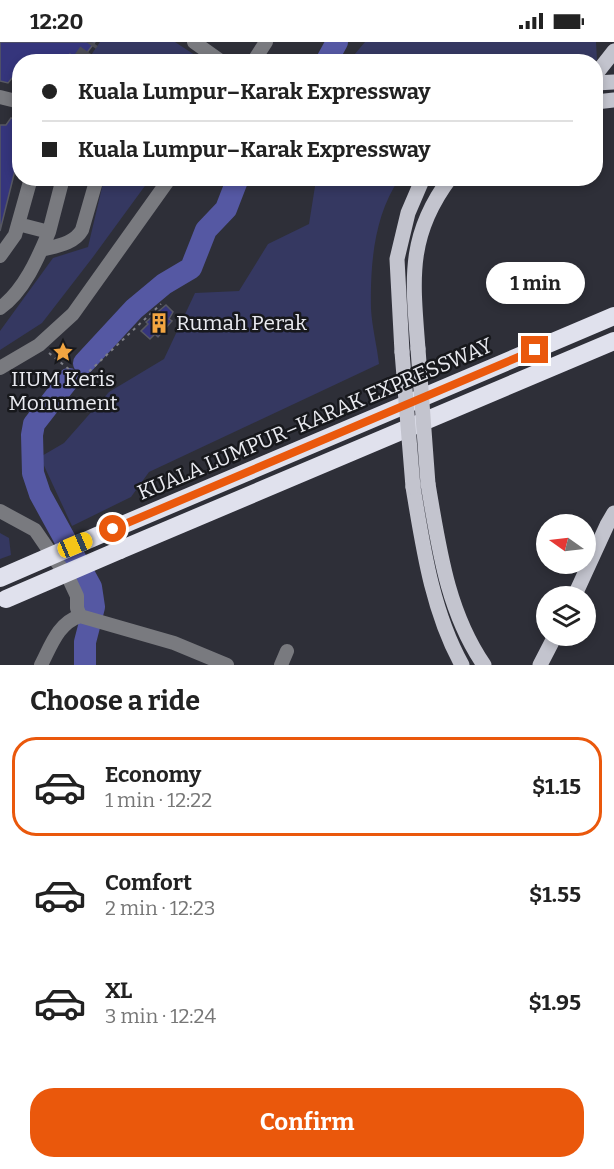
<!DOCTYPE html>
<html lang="en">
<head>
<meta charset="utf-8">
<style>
	:root { --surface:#fff; --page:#f2f2f2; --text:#222; --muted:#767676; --line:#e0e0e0; --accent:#ea580c }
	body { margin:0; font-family:Bitter,serif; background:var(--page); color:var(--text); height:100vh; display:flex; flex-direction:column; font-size:22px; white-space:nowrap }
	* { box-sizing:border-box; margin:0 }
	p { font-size:20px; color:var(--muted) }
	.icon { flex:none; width:33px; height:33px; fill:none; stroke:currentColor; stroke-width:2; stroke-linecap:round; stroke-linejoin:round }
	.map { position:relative; height:623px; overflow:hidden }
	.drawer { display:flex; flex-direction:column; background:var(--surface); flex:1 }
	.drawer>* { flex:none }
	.top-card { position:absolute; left:12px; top:12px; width:591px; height:132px; border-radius:24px; box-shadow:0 3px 9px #0003; display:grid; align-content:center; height:132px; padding:0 30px; background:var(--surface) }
	.needle { width:39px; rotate:284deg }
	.controls { position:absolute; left:536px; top:472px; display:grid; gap:12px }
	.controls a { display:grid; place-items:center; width:60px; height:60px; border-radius:50%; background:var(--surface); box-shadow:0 3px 9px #0003; font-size:30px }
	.end { position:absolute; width:27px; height:27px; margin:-14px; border:8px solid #ea580c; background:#fff; box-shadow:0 0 0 3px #fff }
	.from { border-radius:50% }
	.bubble { position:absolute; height:42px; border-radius:21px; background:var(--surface); box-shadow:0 3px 9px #0003; font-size:20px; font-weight:700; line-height:42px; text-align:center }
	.car { position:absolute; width:18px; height:36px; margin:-18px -9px; border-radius:8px; box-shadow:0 0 4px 2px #0007; background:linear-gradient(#f5c518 24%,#345 0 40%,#f5c518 0 76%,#345 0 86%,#f5c518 0) }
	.top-card b { display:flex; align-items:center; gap:21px; height:57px; font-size:22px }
	.top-card b+b { border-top:2px solid var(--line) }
	.top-card i { width:15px; height:15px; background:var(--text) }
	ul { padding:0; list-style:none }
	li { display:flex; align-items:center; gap:18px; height:99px; margin:0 12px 9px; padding:0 18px; border:3px solid transparent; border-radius:24px }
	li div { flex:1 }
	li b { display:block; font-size:22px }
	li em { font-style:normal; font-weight:700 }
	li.selected { border-color:var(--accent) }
	li>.icon { width:54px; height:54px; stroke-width:1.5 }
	h2 { padding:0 30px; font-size:27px; line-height:72px }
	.action { display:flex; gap:12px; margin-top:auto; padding:12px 30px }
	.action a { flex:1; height:69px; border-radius:24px; background:var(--accent); color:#fff; font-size:24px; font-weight:700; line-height:69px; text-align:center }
	.status { display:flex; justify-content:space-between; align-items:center; height:42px; padding:0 30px; background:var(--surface); direction:ltr }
	.status svg { height:16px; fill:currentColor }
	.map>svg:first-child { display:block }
	.green { fill:#353861 }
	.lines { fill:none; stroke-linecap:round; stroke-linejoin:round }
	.river { stroke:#5558a3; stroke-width:22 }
	.building { fill:#35357c; stroke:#575862; stroke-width:1.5 }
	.minor-tunnel { stroke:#4a4b54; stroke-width:14; stroke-dasharray:14 7; stroke-linecap:butt }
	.path { stroke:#7e7f87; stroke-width:2; stroke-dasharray:3 4.5; stroke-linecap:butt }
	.minor { stroke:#797a7f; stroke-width:14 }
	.major { stroke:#c3c4ce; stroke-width:15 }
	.highway { stroke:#e0e1ed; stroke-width:18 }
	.major-bridge { stroke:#c3c4ce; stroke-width:15 }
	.highway-bridge { stroke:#e0e1ed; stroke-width:18 }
	.route { stroke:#ea580c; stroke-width:8 }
	.labels { text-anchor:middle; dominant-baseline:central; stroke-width:5; stroke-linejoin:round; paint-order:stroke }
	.poi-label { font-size:21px; fill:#e9eaf0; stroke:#17181c; text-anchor:start }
	.street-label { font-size:21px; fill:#e9eaf0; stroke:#17181c }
</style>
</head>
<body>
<div class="status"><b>12:20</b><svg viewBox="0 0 49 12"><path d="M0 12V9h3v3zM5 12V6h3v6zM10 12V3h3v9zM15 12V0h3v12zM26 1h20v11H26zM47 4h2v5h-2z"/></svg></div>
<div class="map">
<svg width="614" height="623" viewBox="0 0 614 623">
	<rect width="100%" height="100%" fill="#2e2f38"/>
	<path class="green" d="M100,0H175L204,19H87Z
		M365,0H596L597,18L565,20L349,19Z
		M104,137H150L93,215L42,281L0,308V289L53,216L88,205Z
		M297,137H399C374,174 370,223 371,267C372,285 377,304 379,322L149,430L131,455L72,484L40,415L64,401L109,350L164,317L195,251L239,249L268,202L309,182L316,138Z
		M0,491L9,496L11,513L0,517Z"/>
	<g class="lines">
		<path class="river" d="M326,20L337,0
			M84,321L134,267L164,242L191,226L206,188L226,167L238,136
			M69,337L34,382L32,393L33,431L40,452L91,545L94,565L85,600V623"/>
	</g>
	<path class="building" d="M0,0H95L80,20L70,12L65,20H20V40L13,35L8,41L0,39Z
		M11,76L20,79V108L0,189V83H6Z
		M166,263L173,270L169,277L172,279L158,295L155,292L150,297L141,289L148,282L146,280Z"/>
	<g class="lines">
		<path class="minor-tunnel" d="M78,20L92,0"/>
		<path class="path" d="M49,311L81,337L161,262"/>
		<path class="minor" d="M194,0L222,20
			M253,20L266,0
			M0,55L20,60
			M18,182L49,190L63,136
			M41,208C56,204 74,202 82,188L97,136
			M0,214L15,193L31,136
			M0,266C24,249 38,216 49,190
			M0,326L39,303L73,272L170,136
			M0,469L35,488L70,539L77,554V566L80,574
			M41,623C51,604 58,581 80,574L174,601L227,623
			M281,623L287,609"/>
		<path class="major" d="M596,32L614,9
			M596,41L614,40
			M596,60L614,58
			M418,307C413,239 406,195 450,136
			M402,310L397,217L408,171L423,136
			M428,442C439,506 447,569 484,623
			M413,445C423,505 432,569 462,623
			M574,555L607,483L614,471
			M540,623L555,594"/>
		<path class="highway" d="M113,487L614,274
			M120,508L614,299"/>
		<path class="major-bridge" d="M418,307L428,442
			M402,310L413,445"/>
		<path class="highway-bridge" d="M0,536L113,487
			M6,557L120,508"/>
	</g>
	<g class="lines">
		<path class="route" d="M113,487L535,308"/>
	</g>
	<defs>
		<g id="building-bare" transform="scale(1.62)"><path d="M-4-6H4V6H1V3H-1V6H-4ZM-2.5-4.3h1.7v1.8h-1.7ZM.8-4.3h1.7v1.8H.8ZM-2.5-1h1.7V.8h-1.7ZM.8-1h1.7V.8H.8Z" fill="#f2a541" stroke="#17181c" stroke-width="2.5" paint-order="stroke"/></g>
		<g id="sight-bare" transform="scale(1.62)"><path d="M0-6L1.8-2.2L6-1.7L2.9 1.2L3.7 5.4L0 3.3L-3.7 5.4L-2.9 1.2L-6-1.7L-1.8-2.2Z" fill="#f2a541" stroke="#17181c" stroke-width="2.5" paint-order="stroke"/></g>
	</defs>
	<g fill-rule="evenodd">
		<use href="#building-bare" x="159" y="281"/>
		<use href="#sight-bare" x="63" y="310"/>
	</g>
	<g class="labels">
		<g class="poi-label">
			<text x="176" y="281">Rumah Perak</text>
			<text x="63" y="337" text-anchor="middle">IIUM Keris<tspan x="63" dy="24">Monument</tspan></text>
		</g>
		<g class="street-label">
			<text transform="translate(315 377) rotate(-23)">KUALA LUMPUR–KARAK EXPRESSWAY</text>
		</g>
	</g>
</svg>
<div class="controls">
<a><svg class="needle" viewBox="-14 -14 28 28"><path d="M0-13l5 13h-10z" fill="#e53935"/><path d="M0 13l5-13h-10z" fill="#767676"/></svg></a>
<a><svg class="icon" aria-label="layers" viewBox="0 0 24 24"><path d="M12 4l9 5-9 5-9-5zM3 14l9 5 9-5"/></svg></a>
</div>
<i class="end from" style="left:113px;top:487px"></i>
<i class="end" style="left:535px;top:308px"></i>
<div class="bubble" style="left:486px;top:220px;width:99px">1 min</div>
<i class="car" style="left:75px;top:503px;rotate:67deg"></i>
<div class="top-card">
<b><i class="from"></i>Kuala Lumpur–Karak Expressway</b>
<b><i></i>Kuala Lumpur–Karak Expressway</b>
</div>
</div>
<section class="drawer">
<h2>Choose a ride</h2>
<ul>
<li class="selected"><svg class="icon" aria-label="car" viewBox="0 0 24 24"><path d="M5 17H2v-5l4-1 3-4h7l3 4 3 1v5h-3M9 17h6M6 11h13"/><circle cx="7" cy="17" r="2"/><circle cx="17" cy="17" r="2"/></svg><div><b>Economy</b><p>1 min · 12:22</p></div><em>$1.15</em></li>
<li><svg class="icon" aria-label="car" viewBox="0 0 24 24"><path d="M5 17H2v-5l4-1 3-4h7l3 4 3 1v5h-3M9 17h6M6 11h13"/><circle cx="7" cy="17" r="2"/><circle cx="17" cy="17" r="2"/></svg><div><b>Comfort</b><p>2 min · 12:23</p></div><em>$1.55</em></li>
<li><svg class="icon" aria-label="car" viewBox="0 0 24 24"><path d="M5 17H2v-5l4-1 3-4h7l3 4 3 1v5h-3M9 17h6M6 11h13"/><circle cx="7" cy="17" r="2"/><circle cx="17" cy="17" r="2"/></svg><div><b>XL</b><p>3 min · 12:24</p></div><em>$1.95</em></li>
</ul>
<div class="action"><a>Confirm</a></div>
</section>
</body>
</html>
